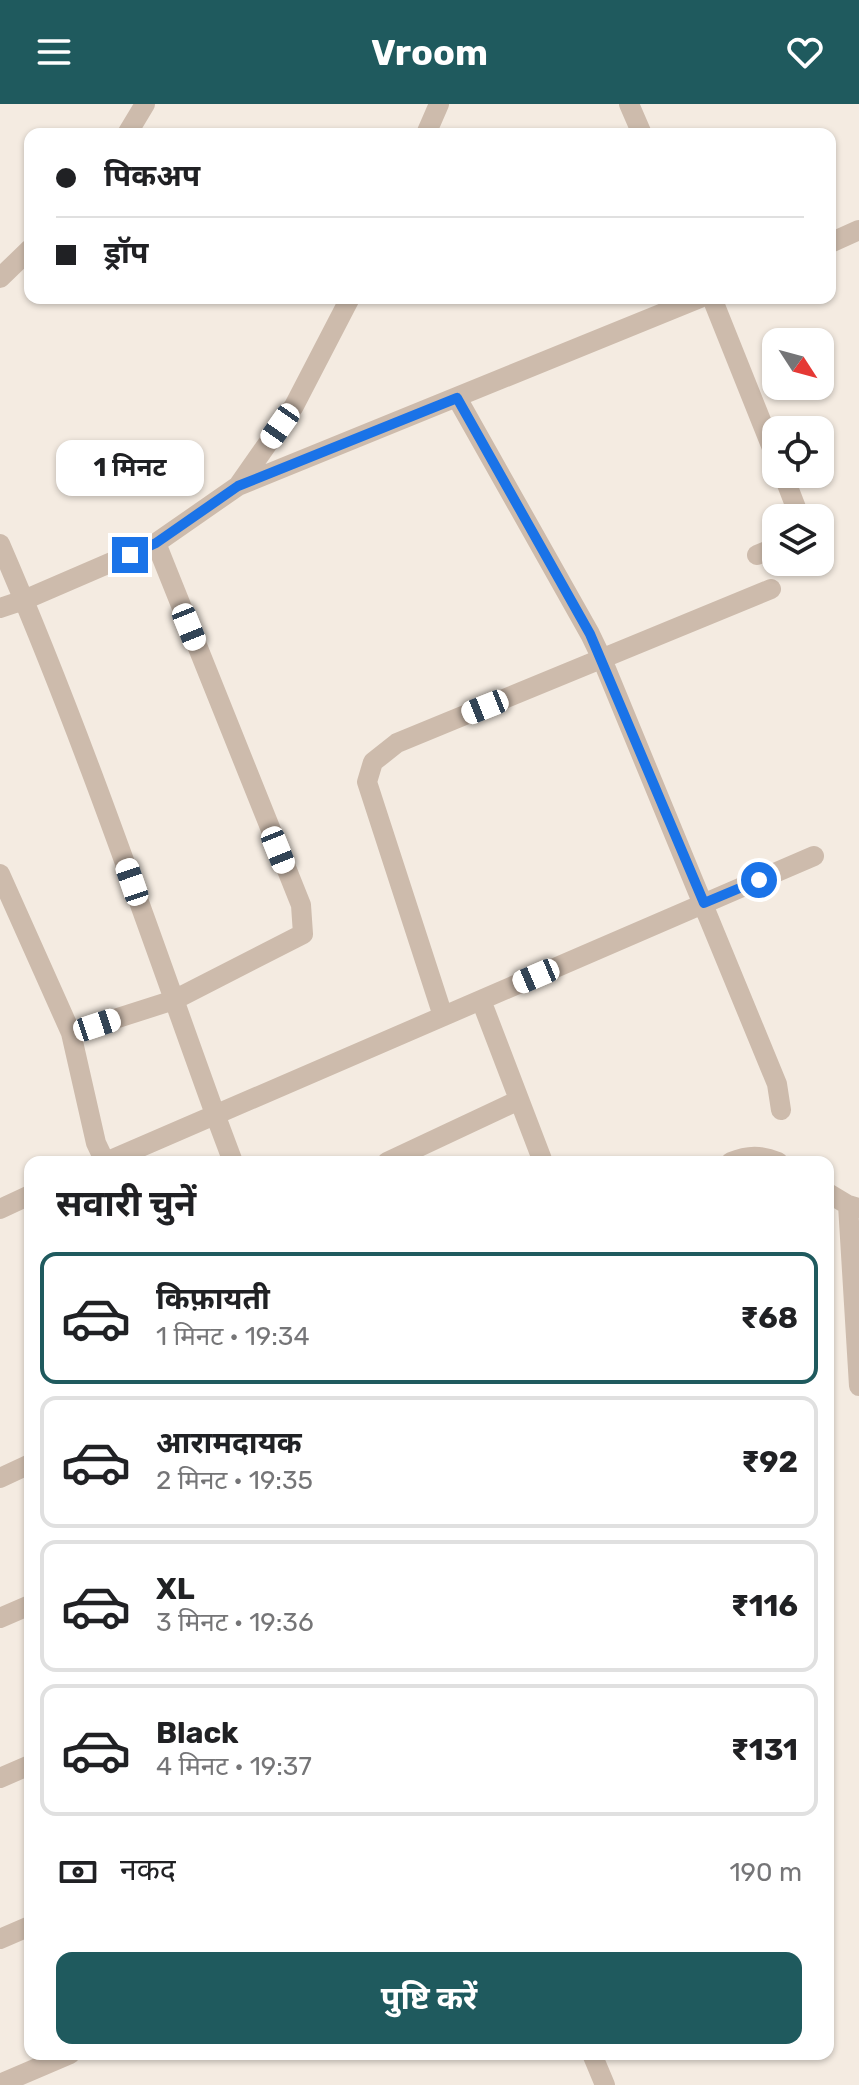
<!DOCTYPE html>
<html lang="hi">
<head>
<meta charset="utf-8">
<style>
	:root { --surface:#fff; --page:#f2f2f2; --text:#202124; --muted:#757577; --line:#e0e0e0; --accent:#1f5a5e }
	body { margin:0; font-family:Rubik,"Noto Sans Devanagari",sans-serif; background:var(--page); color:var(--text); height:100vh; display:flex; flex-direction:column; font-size:30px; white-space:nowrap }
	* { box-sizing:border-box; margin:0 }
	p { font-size:26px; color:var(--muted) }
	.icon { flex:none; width:44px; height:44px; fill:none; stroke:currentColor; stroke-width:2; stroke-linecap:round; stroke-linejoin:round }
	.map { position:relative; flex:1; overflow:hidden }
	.details { position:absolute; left:24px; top:1052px; width:810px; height:904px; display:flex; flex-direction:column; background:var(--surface); border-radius:16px; box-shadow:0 2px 6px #0004 }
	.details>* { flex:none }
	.top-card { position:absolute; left:24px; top:24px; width:812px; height:176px; border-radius:16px; box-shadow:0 2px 6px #0004; display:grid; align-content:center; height:176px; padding:0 32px; background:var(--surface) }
	.needle { width:52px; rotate:126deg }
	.controls { position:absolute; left:762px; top:224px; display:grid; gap:16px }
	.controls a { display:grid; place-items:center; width:72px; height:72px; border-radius:16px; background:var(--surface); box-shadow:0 2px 6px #0004; font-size:40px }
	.end { position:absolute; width:36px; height:36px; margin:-18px; border:10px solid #1a73e8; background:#fff; box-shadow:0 0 0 4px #fff }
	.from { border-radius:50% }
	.bubble { position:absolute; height:56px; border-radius:16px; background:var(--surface); box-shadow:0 2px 6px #0004; font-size:26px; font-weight:700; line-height:56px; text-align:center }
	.car { position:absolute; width:24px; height:48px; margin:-24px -12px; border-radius:10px; box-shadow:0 0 6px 2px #0007; background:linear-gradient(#fff 24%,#345 0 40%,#fff 0 76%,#345 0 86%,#fff 0) }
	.top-card b { display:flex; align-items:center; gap:28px; height:76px; font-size:30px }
	.top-card b+b { border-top:2px solid var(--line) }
	.top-card i { width:20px; height:20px; background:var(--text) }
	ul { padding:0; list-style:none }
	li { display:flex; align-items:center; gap:24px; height:132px; margin:0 16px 12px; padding:0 16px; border:4px solid var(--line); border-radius:16px }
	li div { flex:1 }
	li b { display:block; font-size:30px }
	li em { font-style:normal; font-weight:700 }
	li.selected { border-color:var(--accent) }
	li>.icon { width:72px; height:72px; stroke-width:1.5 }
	h2 { padding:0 32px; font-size:36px; line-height:96px }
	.pay { display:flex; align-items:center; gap:20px; height:88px; padding:0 32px; font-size:30px }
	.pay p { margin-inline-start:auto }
	.cta { display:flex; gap:16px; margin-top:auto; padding:16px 32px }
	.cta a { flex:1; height:92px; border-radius:16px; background:var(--accent); color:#fff; font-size:32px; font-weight:700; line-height:92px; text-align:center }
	header { display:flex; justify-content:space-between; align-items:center; height:104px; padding:0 32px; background:var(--accent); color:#fff; font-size:36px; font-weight:700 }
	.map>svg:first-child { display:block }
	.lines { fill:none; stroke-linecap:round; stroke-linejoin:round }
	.minor { stroke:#cdbbac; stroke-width:20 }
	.route { stroke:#1a73e8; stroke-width:10 }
</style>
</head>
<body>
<header><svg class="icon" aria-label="menu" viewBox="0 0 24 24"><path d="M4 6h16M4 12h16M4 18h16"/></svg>Vroom<svg class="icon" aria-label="heart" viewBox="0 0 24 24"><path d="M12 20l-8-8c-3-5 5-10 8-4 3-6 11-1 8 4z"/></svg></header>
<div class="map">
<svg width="859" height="1981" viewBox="0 0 859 1981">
	<rect width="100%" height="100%" fill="#f4ebe1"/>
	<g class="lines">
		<path class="minor" d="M629,0L642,30
			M127,30L145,0
			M426,30L439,0
			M830,139L859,126
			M0,174L30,145
			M712,194L776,354
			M457,294L590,530L602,555L777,980L781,1006
			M783,370L800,414
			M238,382L700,194
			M0,440C81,627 146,819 215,1010L233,1058
			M757,451L776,443
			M0,504L24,496L156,439L238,382L294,302L350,194
			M0,770L71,929L96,1039L105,1058
			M481,896L543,1058
			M443,912L367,678L373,658L397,639L771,485
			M71,929L174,896L303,830L301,801L156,439
			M106,1058L814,752
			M387,1058L519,996
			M731,1058C748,1051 761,1051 778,1058
			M828,1089L848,1101L859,1104
			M848,1101L859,1282
			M0,1105L30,1091
			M0,1374L30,1360
			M0,1514L30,1501
			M0,1674L30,1661
			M0,1835L30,1822
			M592,1950L605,1981
			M0,1980L70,1950"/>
	</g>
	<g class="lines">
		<path class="route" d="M130,451L156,439L238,382L457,294L590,530L704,799L759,776"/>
	</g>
</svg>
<div class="controls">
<a><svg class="needle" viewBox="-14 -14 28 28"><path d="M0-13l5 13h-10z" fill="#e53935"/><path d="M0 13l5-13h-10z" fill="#757577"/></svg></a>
<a><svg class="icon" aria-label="locate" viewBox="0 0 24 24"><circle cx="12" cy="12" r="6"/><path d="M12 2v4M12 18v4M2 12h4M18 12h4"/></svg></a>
<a><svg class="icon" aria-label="layers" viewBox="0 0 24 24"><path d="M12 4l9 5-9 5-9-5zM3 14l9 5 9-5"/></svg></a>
</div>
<i class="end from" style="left:759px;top:776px"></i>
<i class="end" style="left:130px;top:451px"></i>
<div class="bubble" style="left:56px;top:336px;width:148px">1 मिनट</div>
<i class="car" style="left:280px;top:322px;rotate:215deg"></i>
<i class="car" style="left:189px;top:523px;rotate:158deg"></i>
<i class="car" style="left:485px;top:603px;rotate:248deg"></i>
<i class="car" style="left:278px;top:746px;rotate:158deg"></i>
<i class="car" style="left:132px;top:778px;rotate:341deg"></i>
<i class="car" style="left:536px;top:872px;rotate:247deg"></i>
<i class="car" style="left:97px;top:921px;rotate:72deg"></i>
<div class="top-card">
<b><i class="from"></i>पिकअप</b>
<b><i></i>ड्रॉप</b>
</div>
<section class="details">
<h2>सवारी चुनें</h2>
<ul>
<li class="selected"><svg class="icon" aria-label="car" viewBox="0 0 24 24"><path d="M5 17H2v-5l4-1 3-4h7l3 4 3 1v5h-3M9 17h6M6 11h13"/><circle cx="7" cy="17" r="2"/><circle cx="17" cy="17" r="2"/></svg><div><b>किफ़ायती</b><p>1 मिनट · 19:34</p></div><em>₹68</em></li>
<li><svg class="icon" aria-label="car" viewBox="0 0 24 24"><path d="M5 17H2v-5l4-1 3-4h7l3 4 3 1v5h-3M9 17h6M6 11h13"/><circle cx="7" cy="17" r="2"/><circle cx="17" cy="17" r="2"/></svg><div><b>आरामदायक</b><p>2 मिनट · 19:35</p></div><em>₹92</em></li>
<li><svg class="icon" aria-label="car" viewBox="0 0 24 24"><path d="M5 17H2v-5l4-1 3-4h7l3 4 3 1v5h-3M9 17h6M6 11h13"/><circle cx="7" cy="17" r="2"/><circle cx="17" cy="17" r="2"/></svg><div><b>XL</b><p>3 मिनट · 19:36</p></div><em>₹116</em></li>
<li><svg class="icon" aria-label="car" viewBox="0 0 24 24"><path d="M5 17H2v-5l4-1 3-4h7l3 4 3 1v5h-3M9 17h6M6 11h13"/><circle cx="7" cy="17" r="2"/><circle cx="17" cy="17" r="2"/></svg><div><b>Black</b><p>4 मिनट · 19:37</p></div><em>₹131</em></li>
</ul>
<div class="pay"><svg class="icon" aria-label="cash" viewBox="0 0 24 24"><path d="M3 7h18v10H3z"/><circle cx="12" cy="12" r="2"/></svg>नकद<p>190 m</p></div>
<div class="cta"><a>पुष्टि करें</a></div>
</section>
</div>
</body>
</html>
